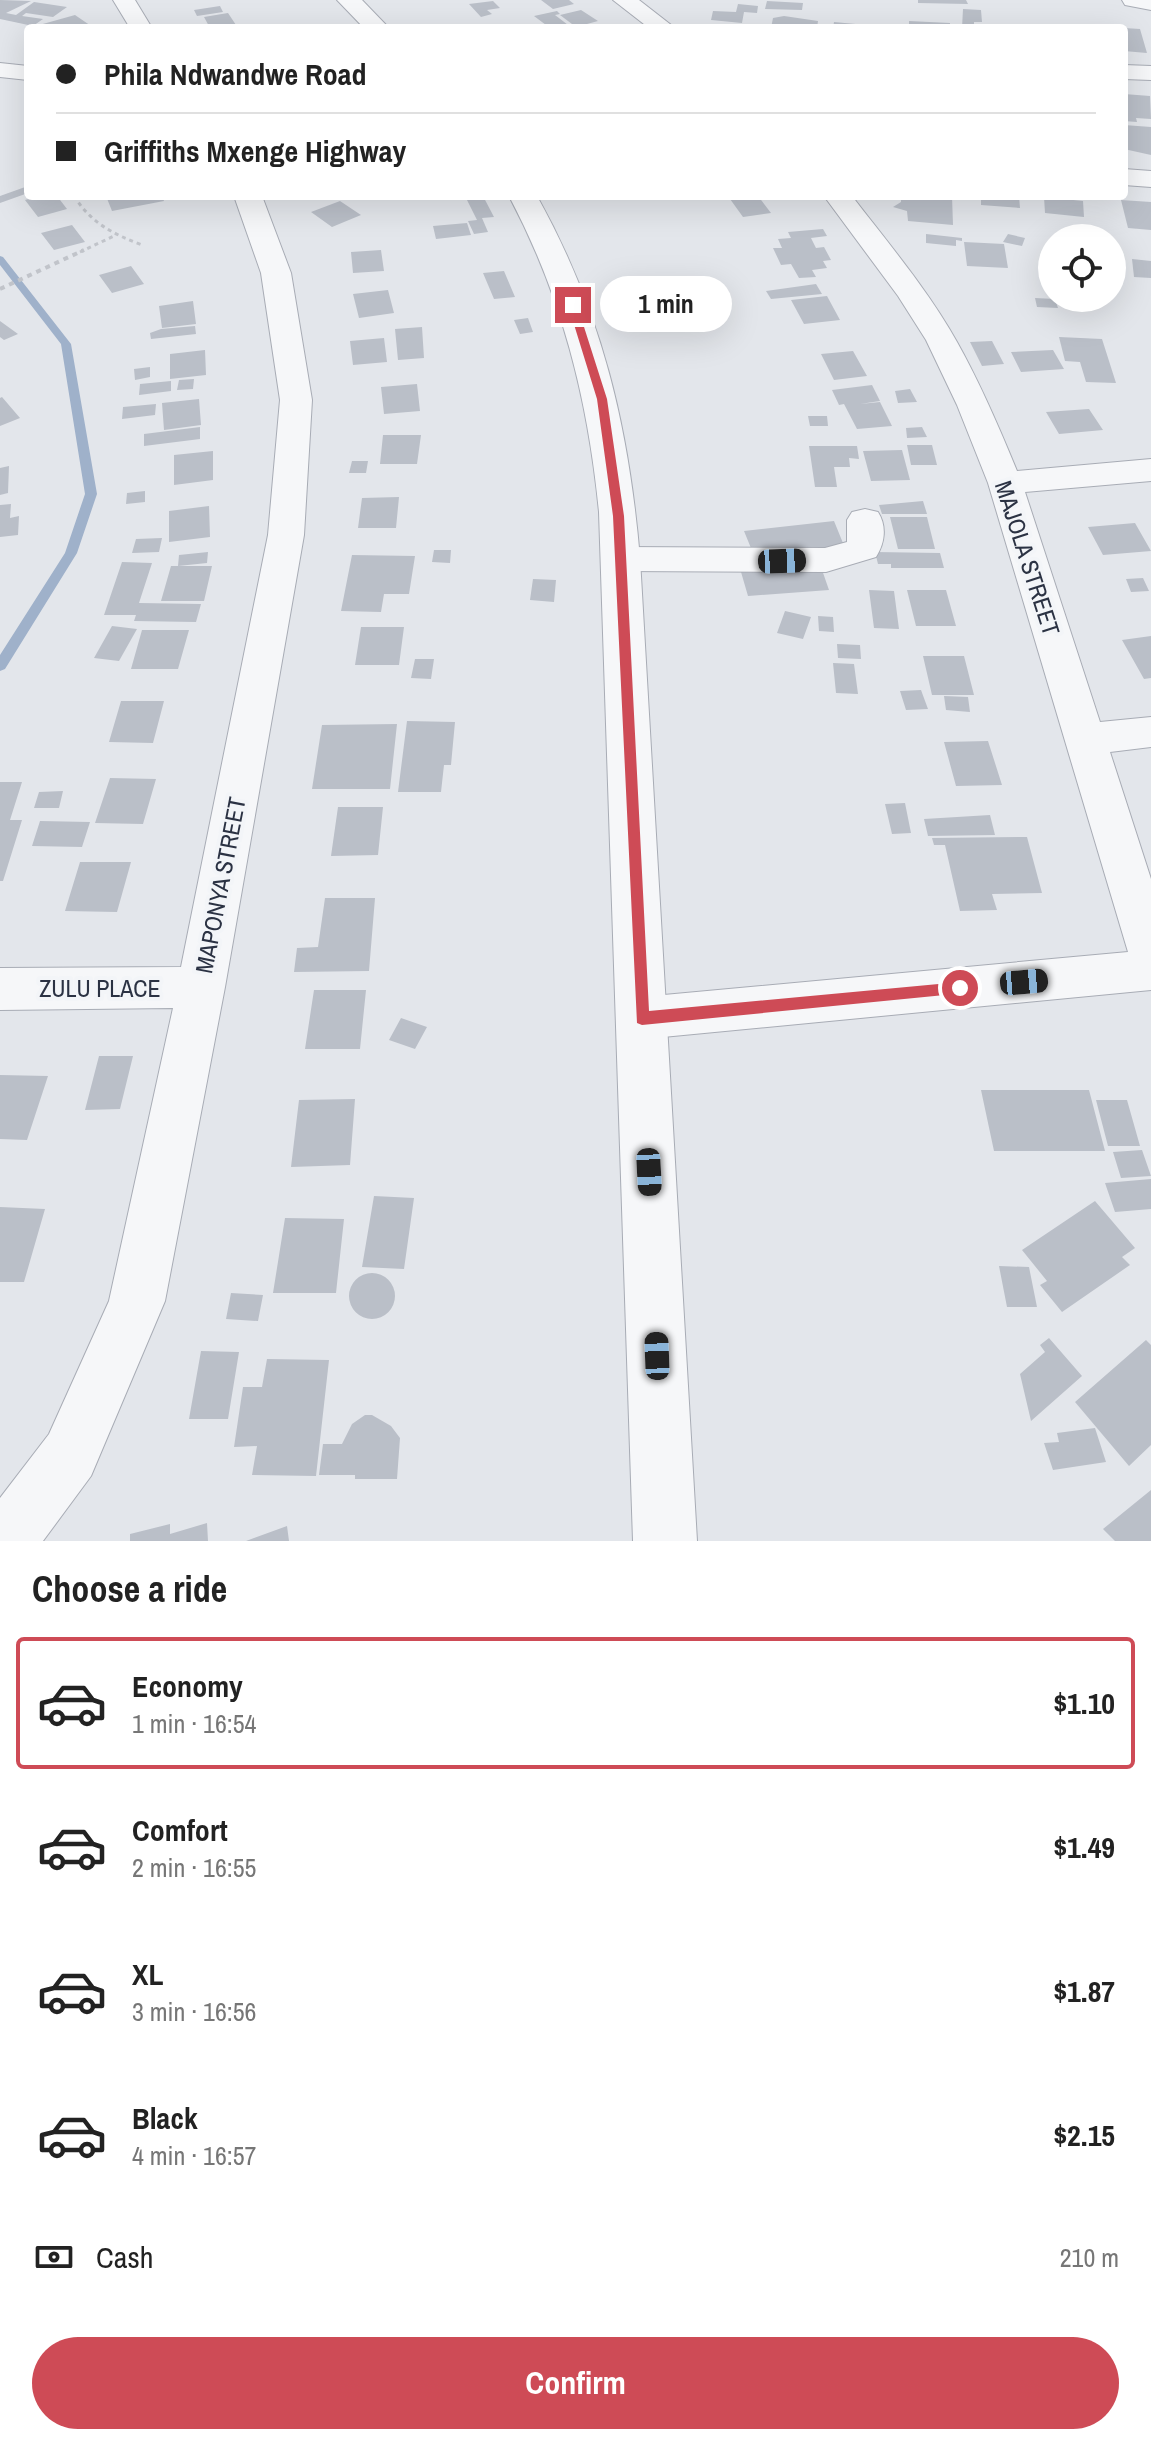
<!DOCTYPE html>
<html lang="en">
<head>
<meta charset="utf-8">
<style>
	:root { --surface:#fff; --page:#f6f6f6; --text:#222; --muted:#767676; --line:#e0e0e0; --accent:#ce4b56 }
	body { margin:0; font-family:"Archivo Narrow",sans-serif; background:var(--page); color:var(--text); height:100vh; display:flex; flex-direction:column; font-size:30px; white-space:nowrap }
	* { box-sizing:border-box; margin:0 }
	p { font-size:26px; color:var(--muted) }
	.icon { flex:none; width:44px; height:44px; fill:none; stroke:currentColor; stroke-width:2; stroke-linecap:round; stroke-linejoin:round }
	.map { position:relative; height:1541px; overflow:hidden }
	.sheet { display:flex; flex-direction:column; background:var(--surface); flex:1 }
	.sheet>* { flex:none }
	.hud { position:absolute; left:24px; top:24px; width:1104px; height:176px; border-radius:8px; box-shadow:0 8px 32px #0002; display:grid; align-content:center; height:176px; padding:0 32px; background:var(--surface) }
	.buttons { position:absolute; left:1038px; top:224px; display:grid; gap:16px }
	.buttons a { display:grid; place-items:center; width:88px; height:88px; border-radius:50%; background:var(--surface); box-shadow:0 8px 32px #0002; font-size:40px }
	.end { position:absolute; width:36px; height:36px; margin:-18px; border:10px solid #ce4b56; background:#fff; box-shadow:0 0 0 4px #fff }
	.from { border-radius:50% }
	.bubble { position:absolute; height:56px; border-radius:28px; background:var(--surface); box-shadow:0 8px 32px #0002; font-size:26px; font-weight:800; line-height:56px; text-align:center }
	.car { position:absolute; width:24px; height:48px; margin:-24px -12px; border-radius:10px; box-shadow:0 0 6px 2px #0007; background:linear-gradient(#222 24%,#8ab4d8 0 40%,#222 0 76%,#8ab4d8 0 86%,#222 0) }
	.hud b { display:flex; align-items:center; gap:28px; height:76px; font-size:30px }
	.hud b+b { border-top:2px solid var(--line) }
	.hud i { width:20px; height:20px; background:var(--text) }
	ul { padding:0; list-style:none }
	li { display:flex; align-items:center; gap:24px; height:132px; margin:0 16px 12px; padding:0 16px; border:4px solid transparent; border-radius:8px }
	li div { flex:1 }
	li b { display:block; font-size:30px }
	li em { font-style:normal; font-weight:800 }
	li.selected { border-color:var(--accent) }
	li>.icon { width:72px; height:72px; stroke-width:1.5 }
	h2 { padding:0 32px; font-size:36px; line-height:96px }
	.pay { display:flex; align-items:center; gap:20px; height:88px; padding:0 32px; font-size:30px }
	.pay p { margin-inline-start:auto }
	.cta { display:flex; gap:16px; margin-top:auto; padding:16px 32px }
	.cta a { flex:1; height:92px; border-radius:48px; background:var(--accent); color:#fff; font-size:32px; font-weight:800; line-height:92px; text-align:center }
	.map>svg:first-child { display:block }
	.lines { fill:none; stroke-linecap:round; stroke-linejoin:round }
	.stream { fill:#9fb1ca; fill-rule:evenodd }
	.building { fill:#babfc8 }
	.minor-casing { stroke:#a8acb5; stroke-width:2 }
	.tertiary-casing { stroke:#a8acb5; stroke-width:2 }
	.path-far1 { stroke:#c1c4ca; stroke-width:3; stroke-dasharray:4 4; stroke-linecap:butt }
	.path { stroke:#c1c4ca; stroke-width:4; stroke-dasharray:5 5; stroke-linecap:butt }
	.minor { fill:#f6f7f9; fill-rule:evenodd }
	.tertiary { fill:#f6f7f9; fill-rule:evenodd }
	.route { fill:#ce4b56 }
	.labels { text-anchor:middle; dominant-baseline:central; stroke-width:8; stroke-linejoin:round; paint-order:stroke }
	.street-label { font-size:24px; fill:#2b3243; stroke:#f3f5f8 }
</style>
</head>
<body>
<div class="map">
<svg width="1151" height="1541" viewBox="0 0 1151 1541">
	<rect width="100%" height="100%" fill="#e3e6eb"/>
	<g class="lines">
		<path class="stream" d="M0,256L3,257L71,344L97,494L77,553L5,669L0,671V655L65,553L85,494L61,344L0,265Z"/>
	</g>
	<path class="building" d="M0,0L31,1L6,13L16,15L34,2L67,7L53,17L26,13L22,16L43,19L33,26L0,19Z
		M541,0H569L574,4L553,9Z
		M918,0H966L968,4L918,3Z
		M493,1L500,8L487,10L492,14L481,17L469,4Z
		M767,1L803,3L802,10L765,9Z
		M738,4L758,6L757,13L744,12L742,23L711,20L713,11L736,12Z
		M220,6L223,12L197,16L194,10Z
		M963,9L981,10L982,22H974V28H962Z
		M581,10L598,21L576,27L560,15Z
		M557,11L560,14L555,15L572,28H550L534,16Z
		M228,13L236,25L210,28L204,17Z
		M75,15L94,28H32V27Z
		M784,16L818,21L817,28H771L773,18Z
		M909,21L950,23V28H909Z
		M834,22L877,26V28H833Z
		M1124,28L1140,29L1147,53L1124,51Z
		M1124,94L1150,96L1151,119L1136,118L1137,122L1124,121Z
		M1124,125L1151,127V155L1124,149Z
		M28,186V193L0,203V196Z
		M40,196H57L67,209L38,217L25,200Z
		M106,196H162L164,201L112,211Z
		M483,196L494,217L482,218L488,232L474,234L468,221L477,220L466,198Z
		M758,196L771,213L743,217L730,199Z
		M901,196H952L953,225L908,221L907,211L893,207L901,202Z
		M981,196H1019L1020,208L981,205Z
		M1044,197L1083,201L1084,217L1045,213Z
		M1121,200L1151,202V230L1128,228Z
		M340,201L361,215L332,227L311,212Z
		M467,223L471,235L436,239L433,226Z
		M72,225L85,242L54,250L41,233Z
		M823,229L827,236L811,238L816,248L824,247L831,260L823,261L827,268L812,270L816,277L799,278L791,264L781,265L773,248H782L778,239L791,238L788,232Z
		M926,234L962,238V241L956,240V246L926,243Z
		M1008,234L1025,238L1022,246L1003,242Z
		M964,242L1004,244L1008,268L967,266Z
		M381,250L384,271L353,273L351,252Z
		M1132,259L1151,261V278L1134,277Z
		M131,266L144,284L112,293L99,275Z
		M504,271L515,297L494,299L483,273Z
		M816,284L822,294L771,299L766,291Z
		M388,290L394,313L359,318L353,294Z
		M827,296L840,320L804,324L791,300Z
		M1035,298L1055,299L1058,308L1037,307Z
		M193,301L196,324L162,328L159,306Z
		M528,318L533,332L520,334L514,320Z
		M0,321L18,334L4,340L0,337Z
		M195,326L196,334L151,339L150,333L161,329Z
		M422,327L424,358L398,360L395,329Z
		M1059,337L1102,339L1116,383L1086,382L1080,362L1065,361Z
		M384,338L387,362L353,365L350,341Z
		M992,341L1004,364L982,366L970,342Z
		M205,350L206,375L170,379V354Z
		M1053,350L1064,369L1021,372L1011,352Z
		M853,351L867,376L834,380L821,354Z
		M150,367V377L135,380L134,369Z
		M194,379L193,389L177,390L179,380Z
		M171,381V391L139,395L140,384Z
		M417,384L420,411L384,414L381,387Z
		M872,385L880,401L860,404L880,402L892,426L857,429L844,404L839,405L832,390Z
		M910,389L917,402L898,403L895,391Z
		M2,397L20,418L0,426V398Z
		M199,399L201,425L164,430L162,403Z
		M156,404L155,415L122,419L123,407Z
		M1089,409L1103,430L1059,434L1046,412Z
		M808,416H827L828,426H810Z
		M200,427V439L144,446V434Z
		M922,427L927,437L907,438L906,428Z
		M383,435H421L417,464H380Z
		M907,445H932L937,465H911Z
		M809,446H857L859,459L849,458L850,467H834L837,487H815Z
		M902,450L910,480L871,481L863,451Z
		M213,451V480L174,485V455Z
		M352,461H368L366,473H349Z
		M9,466L8,493L0,495V468Z
		M145,491V502L126,504L127,493Z
		M399,497L396,528H358L362,498Z
		M923,501L927,514H882L879,505Z
		M11,504L10,518L19,516L18,535L0,537V505Z
		M209,506L210,537L169,542V511Z
		M890,517H927L935,549H898Z
		M834,521L845,548L755,558L744,531Z
		M1135,523L1151,551L1103,555L1088,527Z
		M162,538L159,552L132,553L136,539Z
		M434,550H451L450,563L432,562Z
		M208,552L207,563L178,566L179,555Z
		M875,552L940,553L944,568H891V564H878Z
		M352,555L415,556L409,594H384L381,612L341,611Z
		M122,562L152,563L139,603L201,604L196,622L134,621L136,615H104Z
		M171,566H212L204,601H161Z
		M821,567L829,590L748,596L741,572Z
		M1143,578L1149,591L1131,592L1126,579Z
		M533,579L556,580L554,602L530,600Z
		M869,590L894,591L899,629L874,628Z
		M907,590H946L956,626H916Z
		M785,611L811,617L803,639L777,633Z
		M818,616L833,617L834,632L819,631Z
		M112,626L137,629L119,661L94,658Z
		M361,627H404L399,665H355Z
		M142,630H189L178,669H131Z
		M1151,636V678L1144,679L1122,640Z
		M837,644L860,645L861,659L838,658Z
		M923,656H964L974,695H932Z
		M415,659H434L431,679L411,678Z
		M833,663L854,664L858,694L836,693Z
		M921,690L928,709L906,710L900,691Z
		M944,696L968,697L970,712L946,710Z
		M121,701H164L153,743L109,742Z
		M407,721L455,722L451,765H444L441,792H398Z
		M397,724L390,789H312L322,725Z
		M988,741L1002,785L956,786L944,742Z
		M110,778L156,779L143,824L95,823Z
		M0,782H22L10,820H22L3,881H0Z
		M63,791L59,808H34L39,792Z
		M905,803L911,833L892,834L885,804Z
		M338,807H383L378,855L331,856Z
		M990,815L995,835L928,836L924,819Z
		M40,821L90,822L82,847L32,846Z
		M1027,837L1042,893L992,894L997,910L960,911L945,845H934L932,838Z
		M80,862H131L117,912L65,911Z
		M325,898H375L369,971L294,972L297,948L318,947Z
		M314,990H366L360,1049H305Z
		M401,1018L427,1027L415,1049L389,1040Z
		M99,1056H133L120,1109L85,1110Z
		M0,1075L48,1076L27,1140L0,1139Z
		M981,1090H1089L1105,1151H994Z
		M355,1099L350,1165L291,1167L299,1100Z
		M1096,1100H1127L1140,1146H1108Z
		M1142,1150L1151,1176L1121,1178L1113,1152Z
		M1151,1179V1209L1115,1212L1105,1183Z
		M374,1196L414,1198L404,1269L362,1267Z
		M1095,1201L1135,1248L1122,1257L1130,1265L1062,1312L1040,1285L1047,1281L1022,1250Z
		M0,1207L45,1209L24,1282H0Z
		M285,1218L344,1219L336,1293H273Z
		M999,1266L1029,1267L1037,1307H1007Z
		M349 1296a23 23 0 1 1 46 0a23 23 0 1 1-46 0Z
		M231,1293L263,1295L258,1321L226,1319Z
		M1049,1338L1082,1376L1031,1421L1020,1374L1045,1352L1040,1345Z
		M1146,1340L1151,1345V1445L1129,1466L1075,1402Z
		M201,1351L239,1352L228,1419H189Z
		M267,1359L329,1360L316,1476L252,1475L257,1446L234,1447L243,1387H262Z
		M365,1415H372L391,1426L400,1438L397,1479H355V1475H319L323,1444H342L352,1424Z
		M1095,1428L1106,1462L1053,1470L1044,1443L1059,1442L1057,1433Z
		M1151,1490V1541H1115L1103,1529Z
		M207,1523L208,1541H130V1534L170,1524V1534Z
		M287,1526L289,1541H246Z"/>
	<g class="lines">
		<g class="minor-casing">
			<path id="minor" d="M113,0H135L152,28H130Z
				M613,0H639L675,28H649Z
				M1122,0H1151V10L1125,5Z
				M0,63L28,66V80L0,77Z
				M1124,65L1151,66V80L1124,79Z
				M1124,169L1151,171V187L1124,185Z
				M234,196H262L291,273L312,400L304,535L225,987L165,1301L91,1476L43,1541H0V1498L49,1434L109,1301L173,1008L0,1010V968L181,967L268,535L280,400L261,273Z
				M824,196H852C888,243 928,290 957,342C980,383 999,427 1017,471L1151,459V481L1025,492L1100,722L1151,717V747L1110,752L1151,879V990L642,1039L625,1033L618,1018L625,1003L642,997L1128,952L988,483L957,405L926,340L898,296Z
				M865,509L878,512C887,526 885,543 876,557L826,572L621,571L608,568L603,559L608,550L621,547L825,548L847,542V520L852,512Z"/>
		</g>
		<g class="tertiary-casing">
			<path id="tertiary" d="M337,0H362L389,28H364Z
				M509,196H537C602,313 629,427 640,559L697,1541H633L599,512C588,399 562,296 509,196Z"/>
		</g>
		<path class="path-far1" d="M74,196C91,223 113,234 142,245
			M80,252L116,235"/>
		<path class="path" d="M0,289L84,250"/>
		<use href="#minor" class="minor"/>
		<use href="#tertiary" class="tertiary"/>
	</g>
	<path class="route" d="M573,302L577,305L607,399L624,516L649,1011L960,982L968,988L965,993L642,1025L637,1023L613,516L597,399L568,305Z"/>
	<g class="labels">
		<g class="street-label">
			<text transform="translate(1028 558) rotate(72)">MAJOLA STREET</text>
			<text transform="translate(220 885) rotate(-79)">MAPONYA STREET</text>
			<text x="100" y="988">ZULU PLACE</text>
		</g>
	</g>
</svg>
<div class="buttons">
<a><svg class="icon" aria-label="locate" viewBox="0 0 24 24"><circle cx="12" cy="12" r="6"/><path d="M12 2v4M12 18v4M2 12h4M18 12h4"/></svg></a>
</div>
<i class="end from" style="left:960px;top:988px"></i>
<i class="end" style="left:573px;top:305px"></i>
<div class="bubble" style="left:600px;top:276px;width:132px">1 min</div>
<i class="car" style="left:782px;top:561px;rotate:88deg"></i>
<i class="car" style="left:1024px;top:982px;rotate:85deg"></i>
<i class="car" style="left:649px;top:1172px;rotate:177deg"></i>
<i class="car" style="left:657px;top:1356px;rotate:358deg"></i>
<div class="hud">
<b><i class="from"></i>Phila Ndwandwe Road</b>
<b><i></i>Griffiths Mxenge Highway</b>
</div>
</div>
<section class="sheet">
<h2>Choose a ride</h2>
<ul>
<li class="selected"><svg class="icon" aria-label="car" viewBox="0 0 24 24"><path d="M5 17H2v-5l4-1 3-4h7l3 4 3 1v5h-3M9 17h6M6 11h13"/><circle cx="7" cy="17" r="2"/><circle cx="17" cy="17" r="2"/></svg><div><b>Economy</b><p>1 min · 16:54</p></div><em>$1.10</em></li>
<li><svg class="icon" aria-label="car" viewBox="0 0 24 24"><path d="M5 17H2v-5l4-1 3-4h7l3 4 3 1v5h-3M9 17h6M6 11h13"/><circle cx="7" cy="17" r="2"/><circle cx="17" cy="17" r="2"/></svg><div><b>Comfort</b><p>2 min · 16:55</p></div><em>$1.49</em></li>
<li><svg class="icon" aria-label="car" viewBox="0 0 24 24"><path d="M5 17H2v-5l4-1 3-4h7l3 4 3 1v5h-3M9 17h6M6 11h13"/><circle cx="7" cy="17" r="2"/><circle cx="17" cy="17" r="2"/></svg><div><b>XL</b><p>3 min · 16:56</p></div><em>$1.87</em></li>
<li><svg class="icon" aria-label="car" viewBox="0 0 24 24"><path d="M5 17H2v-5l4-1 3-4h7l3 4 3 1v5h-3M9 17h6M6 11h13"/><circle cx="7" cy="17" r="2"/><circle cx="17" cy="17" r="2"/></svg><div><b>Black</b><p>4 min · 16:57</p></div><em>$2.15</em></li>
</ul>
<div class="pay"><svg class="icon" aria-label="cash" viewBox="0 0 24 24"><path d="M3 7h18v10H3z"/><circle cx="12" cy="12" r="2"/></svg>Cash<p>210 m</p></div>
<div class="cta"><a>Confirm</a></div>
</section>
</body>
</html>
